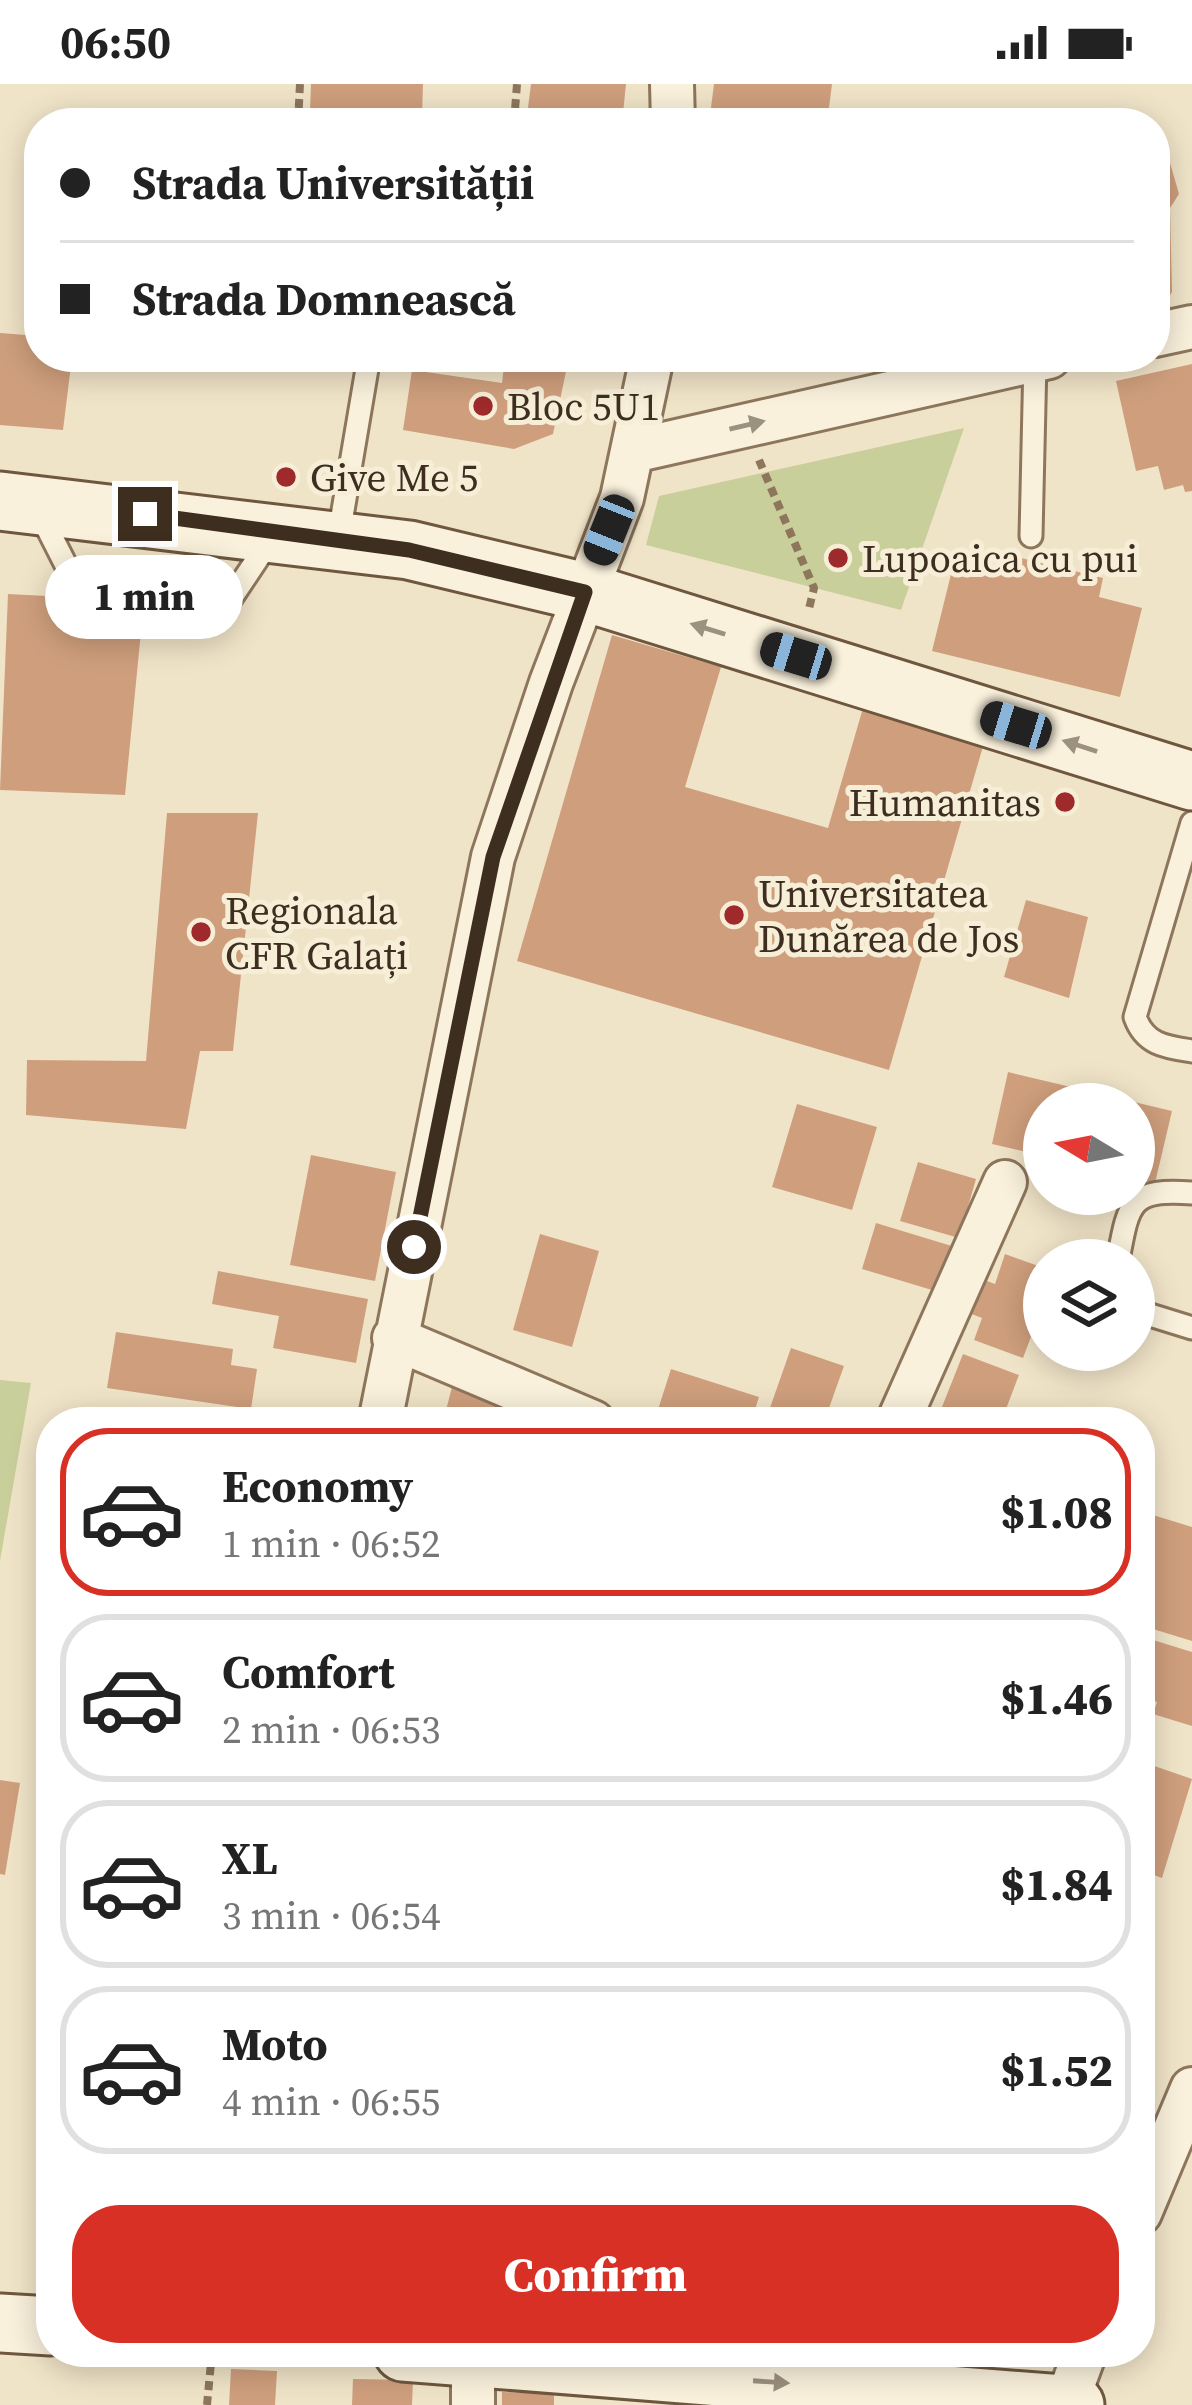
<!DOCTYPE html>
<html lang="en">
<head>
<meta charset="utf-8">
<style>
	:root { --surface:#fff; --page:#f6f6f6; --text:#222; --muted:#767676; --line:#e0e0e0; --accent:#d93025 }
	body { margin:0; font-family:"Source Serif 4",serif; background:var(--page); color:var(--text); height:100vh; display:flex; flex-direction:column; font-size:45px; white-space:nowrap }
	* { box-sizing:border-box; margin:0 }
	p { font-size:39px; color:var(--muted) }
	.icon { flex:none; width:66px; height:66px; fill:none; stroke:currentColor; stroke-width:2; stroke-linecap:round; stroke-linejoin:round }
	.map { position:relative; flex:1; overflow:hidden }
	.sheet { position:absolute; left:36px; top:1323px; width:1119px; height:960px; display:flex; flex-direction:column; background:var(--surface); border-radius:48px; box-shadow:0 6px 30px #0003 }
	.sheet>* { flex:none }
	.hud { position:absolute; left:24px; top:24px; width:1146px; height:264px; border-radius:48px; box-shadow:0 6px 30px #0003; display:grid; align-content:center; height:264px; padding:0 36px; background:var(--surface) }
	.needle { width:78px; rotate:280deg }
	.controls { position:absolute; left:1023px; top:999px; display:grid; gap:24px }
	.controls a { display:grid; place-items:center; width:132px; height:132px; border-radius:50%; background:var(--surface); box-shadow:0 6px 30px #0003; font-size:60px }
	.end { position:absolute; width:54px; height:54px; margin:-27px; border:15px solid #3d2e20; background:#fff; box-shadow:0 0 0 6px #fff }
	.from { border-radius:50% }
	.bubble { position:absolute; height:84px; border-radius:42px; background:var(--surface); box-shadow:0 6px 30px #0003; font-size:39px; font-weight:800; line-height:84px; text-align:center }
	.car { position:absolute; width:36px; height:72px; margin:-36px -18px; border-radius:15px; box-shadow:0 0 9px 3px #0007; background:linear-gradient(#222 24%,#8ab4d8 0 40%,#222 0 76%,#8ab4d8 0 86%,#222 0) }
	.hud b { display:flex; align-items:center; gap:42px; height:114px; font-size:45px }
	.hud b+b { border-top:3px solid var(--line) }
	.hud i { width:30px; height:30px; background:var(--text) }
	ul { padding:21px 0 0; list-style:none }
	li { display:flex; align-items:center; gap:36px; height:168px; margin:0 24px 18px; padding:0 12px; border:6px solid var(--line); border-radius:48px }
	li div { flex:1 }
	li b { display:block; font-size:45px }
	li em { font-style:normal; font-weight:800 }
	li.on { border-color:var(--accent) }
	li>.icon { width:108px; height:108px; stroke-width:1.5 }
	.action { display:flex; gap:24px; margin-top:auto; padding:24px 36px }
	.action a { flex:1; height:138px; border-radius:48px; background:var(--accent); color:#fff; font-size:48px; font-weight:800; line-height:138px; text-align:center }
	.status { display:flex; justify-content:space-between; align-items:center; height:84px; padding:0 60px; background:var(--surface); direction:ltr }
	.status svg { height:33px; fill:currentColor }
	.map>svg:first-child { display:block }
	.green { fill:#c9cf9b }
	.building { fill:#cf9f7d }
	.lines { fill:none; stroke-linecap:round; stroke-linejoin:round }
	.service-casing { stroke:#8d765c; stroke-width:27 }
	.minor-casing { stroke:#8d765c; stroke-width:48 }
	.secondary-casing { stroke:#6f573f; stroke-width:63 }
	.path { stroke:#8d765c; stroke-width:8; stroke-dasharray:9 6; stroke-linecap:butt }
	.service { stroke:#faf1dc; stroke-width:21 }
	.minor { stroke:#faf1dc; stroke-width:42 }
	.secondary { stroke:#faf1dc; stroke-width:57 }
	.oneway { fill:#9c907e }
	.route { stroke:#3d2e20; stroke-width:15 }
	.poi-dot { fill:#9e2a2b; stroke:#f7eed8; stroke-width:4.5 }
	.labels { text-anchor:middle; dominant-baseline:central; stroke-width:10; stroke-linejoin:round; paint-order:stroke }
	.poi-label { font-size:39px; fill:#3d2e20; stroke:#f7eed8; text-anchor:start }
</style>
</head>
<body>
<div class="status"><b>06:50</b><svg viewBox="0 0 49 12"><path d="M0 12V9h3v3zM5 12V6h3v6zM10 12V3h3v9zM15 12V0h3v12zM26 1h20v11H26zM47 4h2v5h-2z"/></svg></div>
<div class="map">
<svg width="1192" height="2321" viewBox="0 0 1192 2321">
	<rect width="100%" height="100%" fill="#f0e4c8"/>
	<path class="green" d="M964,344L901,526L646,461L659,412Z
		M0,1296L31,1299L0,1477Z"/>
	<path class="building" d="M311,0H423L422,32L310,27Z
		M531,0H626L622,39H526Z
		M714,0H832L827,39H709Z
		M1155,47L1164,58L1179,110L1170,124L1172,208L1164,220L1155,223Z
		M0,249L39,252V273H72L63,346L0,341Z
		M505,273H569L553,350L514,365L403,346L412,286L502,299Z
		M1192,280V407L1185,408L1183,401L1164,406L1158,382L1136,387L1116,297Z
		M1013,472L1103,494L1099,513L1142,524L1120,613L932,567L955,474L1010,488Z
		M8,510L144,517L125,711L0,706Z
		M612,551L721,583L685,703L828,744L863,624L984,659L889,986L517,877Z
		M167,729H258L233,967H200L186,1045L26,1031L27,976L146,977Z
		M1026,816L1088,833L1069,914L1004,893Z
		M1008,988L1172,1027L1155,1099L1134,1094V1020H1044V1072L992,1060Z
		M797,1020L877,1043L852,1126L772,1103Z
		M311,1071L396,1088L375,1197L290,1181Z
		M918,1078L976,1095L959,1154L900,1137Z
		M876,1139L955,1163L942,1209L862,1185Z
		M540,1150L599,1167L572,1263L513,1246Z
		M1005,1170L1044,1184V1218L1023,1274L974,1256L982,1234L966,1228L979,1194L995,1200Z
		M218,1187L368,1215L356,1279L273,1264L279,1232L212,1220Z
		M116,1248L233,1265L231,1281L257,1285L251,1325L107,1304Z
		M791,1264L844,1282L824,1338H765Z
		M963,1270L1019,1291L1001,1338H936Z
		M671,1285L759,1313L751,1338H654Z
		M454,1295L537,1316L532,1338H443Z
		M1140,1427L1192,1443V1557L1140,1541Z
		M1140,1552L1192,1568V1642L1153,1630L1157,1618L1140,1613Z
		M1140,1677L1192,1695L1162,1794L1140,1786Z
		M0,1696L20,1699L5,1791L0,1790Z
		M1140,1915L1150,1917L1142,1957H1140Z
		M231,2285L277,2287L275,2321H229Z
		M353,2295L413,2296L412,2321H352Z
		M502,2308L554,2310V2321H502Z"/>
	<g class="lines">
		<g class="service-casing">
			<path id="service" d="M38,426L71,491L230,516L272,453
				M1031,452L1035,276
				M338,456L369,273
				M1192,739L1135,933C1145,961 1166,963 1192,967
				M1118,1176C1129,1117 1130,1105 1192,1109
				M1134,1226L1192,1244"/>
		</g>
		<g class="minor-casing">
			<path id="minor" d="M672,0L673,39
				M1155,251L1192,243
				M633,367L1049,273
				M394,1254L593,1338
				M380,1338L493,773L551,599L622,414L652,273
				M898,1338L1005,1098
				M1140,2129L1192,2005
				M1066,2320L1085,2268
				M473,2321V2274"/>
		</g>
		<g class="secondary-casing">
			<path id="secondary" d="M0,417L409,466L585,508L1192,697
				M0,2239L51,2242
				M403,2268L1075,2321"/>
		</g>
		<path class="path" d="M298,39L300,0
			M514,39L517,0
			M759,376L814,504L808,529
			M207,2321L212,2268"/>
		<use href="#service" class="service"/>
		<use href="#minor" class="minor"/>
		<use href="#secondary" class="secondary"/>
	</g>
	<defs><path id="oneway-solid" d="M-6-.8H1V-3.2L6.5 0L1 3.2V.8H-6Z" transform="scale(3)"/></defs>
	<g class="oneway">
		<use href="#oneway-solid" transform="translate(747 341) rotate(-13)"/>
		<use href="#oneway-solid" transform="translate(708 545) rotate(-163)"/>
		<use href="#oneway-solid" transform="translate(1080 662) rotate(-162)"/>
		<use href="#oneway-solid" transform="translate(771 2298) rotate(4)"/>
	</g>
	<g class="lines">
		<path class="route" d="M145,430L409,466L585,508L493,773L414,1163"/>
	</g>
	<g class="poi-dot">
		<circle cx="483" cy="322" r="12"/>
		<circle cx="286" cy="393" r="12"/>
		<circle cx="838" cy="474" r="12"/>
		<circle cx="1065" cy="718" r="12"/>
		<circle cx="734" cy="831" r="12"/>
		<circle cx="201" cy="848" r="12"/>
	</g>
	<g class="labels">
		<g class="poi-label">
			<text x="507" y="322">Bloc 5U1</text>
			<text x="310" y="393">Give Me 5</text>
			<text x="862" y="474">Lupoaica cu pui</text>
			<text x="1041" y="718" text-anchor="end">Humanitas</text>
			<text x="758" y="809">Universitatea<tspan x="758" dy="45">Dunărea de Jos</tspan></text>
			<text x="225" y="826">Regionala<tspan x="225" dy="45">CFR Galați</tspan></text>
		</g>
	</g>
</svg>
<div class="controls">
<a><svg class="needle" viewBox="-14 -14 28 28"><path d="M0-13l5 13h-10z" fill="#e53935"/><path d="M0 13l5-13h-10z" fill="#767676"/></svg></a>
<a><svg class="icon" aria-label="layers" viewBox="0 0 24 24"><path d="M12 4l9 5-9 5-9-5zM3 14l9 5 9-5"/></svg></a>
</div>
<i class="end from" style="left:414px;top:1163px"></i>
<i class="end" style="left:145px;top:430px"></i>
<div class="bubble" style="left:45px;top:471px;width:198px">1 min</div>
<i class="car" style="left:609px;top:446px;rotate:202deg"></i>
<i class="car" style="left:796px;top:572px;rotate:287deg"></i>
<i class="car" style="left:1016px;top:641px;rotate:287deg"></i>
<div class="hud">
<b><i class="from"></i>Strada Universității</b>
<b><i></i>Strada Domnească</b>
</div>
<section class="sheet">
<ul>
<li class="on"><svg class="icon" aria-label="car" viewBox="0 0 24 24"><path d="M5 17H2v-5l4-1 3-4h7l3 4 3 1v5h-3M9 17h6M6 11h13"/><circle cx="7" cy="17" r="2"/><circle cx="17" cy="17" r="2"/></svg><div><b>Economy</b><p>1 min · 06:52</p></div><em>$1.08</em></li>
<li><svg class="icon" aria-label="car" viewBox="0 0 24 24"><path d="M5 17H2v-5l4-1 3-4h7l3 4 3 1v5h-3M9 17h6M6 11h13"/><circle cx="7" cy="17" r="2"/><circle cx="17" cy="17" r="2"/></svg><div><b>Comfort</b><p>2 min · 06:53</p></div><em>$1.46</em></li>
<li><svg class="icon" aria-label="car" viewBox="0 0 24 24"><path d="M5 17H2v-5l4-1 3-4h7l3 4 3 1v5h-3M9 17h6M6 11h13"/><circle cx="7" cy="17" r="2"/><circle cx="17" cy="17" r="2"/></svg><div><b>XL</b><p>3 min · 06:54</p></div><em>$1.84</em></li>
<li><svg class="icon" aria-label="car" viewBox="0 0 24 24"><path d="M5 17H2v-5l4-1 3-4h7l3 4 3 1v5h-3M9 17h6M6 11h13"/><circle cx="7" cy="17" r="2"/><circle cx="17" cy="17" r="2"/></svg><div><b>Moto</b><p>4 min · 06:55</p></div><em>$1.52</em></li>
</ul>
<div class="action"><a>Confirm</a></div>
</section>
</div>
</body>
</html>
